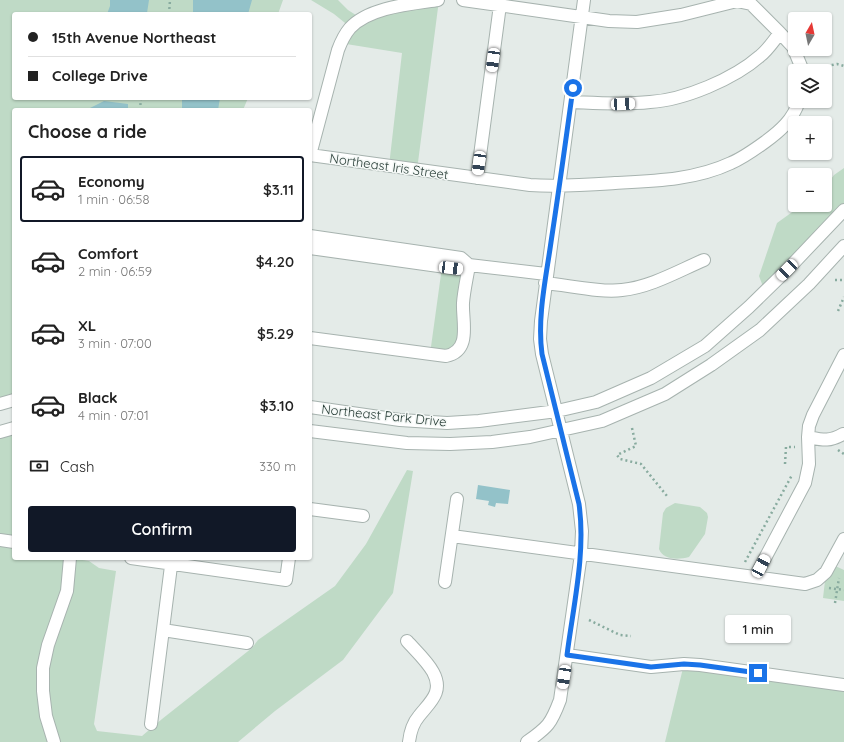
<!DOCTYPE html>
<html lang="en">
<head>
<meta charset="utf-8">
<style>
	:root { --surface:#fff; --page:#f2f2f2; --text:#222; --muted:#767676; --line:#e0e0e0; --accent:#111827 }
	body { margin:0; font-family:Quicksand,sans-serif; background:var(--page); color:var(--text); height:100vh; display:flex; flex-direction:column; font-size:15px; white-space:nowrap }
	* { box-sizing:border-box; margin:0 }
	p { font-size:13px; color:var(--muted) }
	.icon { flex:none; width:22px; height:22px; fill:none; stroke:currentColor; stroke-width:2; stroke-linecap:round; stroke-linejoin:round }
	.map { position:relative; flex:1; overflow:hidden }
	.details { position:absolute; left:12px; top:108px; width:300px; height:452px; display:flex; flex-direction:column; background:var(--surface); border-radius:4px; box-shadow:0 1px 3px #0004 }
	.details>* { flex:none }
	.guide { position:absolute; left:12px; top:12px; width:300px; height:88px; border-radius:4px; box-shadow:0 1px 3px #0004; display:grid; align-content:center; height:88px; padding:0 16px; background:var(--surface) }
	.needle { width:26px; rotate:9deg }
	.buttons { position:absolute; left:788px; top:12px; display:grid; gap:8px }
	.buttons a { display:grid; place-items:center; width:44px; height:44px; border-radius:4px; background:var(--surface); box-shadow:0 1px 3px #0004; font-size:20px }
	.end { position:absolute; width:18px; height:18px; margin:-9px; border:5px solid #1a73e8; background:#fff; box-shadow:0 0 0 2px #fff }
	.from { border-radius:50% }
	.bubble { position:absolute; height:28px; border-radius:4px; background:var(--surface); box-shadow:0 1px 3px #0004; font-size:13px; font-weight:600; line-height:28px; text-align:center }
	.car { position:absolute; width:12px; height:24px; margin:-12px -6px; border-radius:5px; box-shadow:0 0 3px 1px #0007; background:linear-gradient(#fff 24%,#345 0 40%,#fff 0 76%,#345 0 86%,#fff 0) }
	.guide b { display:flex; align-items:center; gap:14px; height:38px; font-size:15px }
	.guide b+b { border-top:1px solid var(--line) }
	.guide i { width:10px; height:10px; background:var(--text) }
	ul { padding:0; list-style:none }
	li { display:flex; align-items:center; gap:12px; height:66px; margin:0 8px 6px; padding:0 8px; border:2px solid transparent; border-radius:4px }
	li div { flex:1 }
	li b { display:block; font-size:15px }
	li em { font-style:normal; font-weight:600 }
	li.on { border-color:var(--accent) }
	li>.icon { width:36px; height:36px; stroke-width:1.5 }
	h2 { padding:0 16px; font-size:18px; line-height:48px }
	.pay { display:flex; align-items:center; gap:10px; height:44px; padding:0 16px; font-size:15px }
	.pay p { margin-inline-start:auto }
	.cta { display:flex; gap:8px; margin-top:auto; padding:8px 16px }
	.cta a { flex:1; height:46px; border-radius:4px; background:var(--accent); color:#fff; font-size:16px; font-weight:600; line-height:46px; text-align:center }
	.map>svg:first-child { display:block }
	.green { fill:#bfdac6 }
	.water { fill:#93c2c9 }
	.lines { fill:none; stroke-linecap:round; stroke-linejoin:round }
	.minor-casing { stroke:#a7b3af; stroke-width:14 }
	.path { stroke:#88ab9f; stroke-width:2.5; stroke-dasharray:2 3; stroke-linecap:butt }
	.minor { stroke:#fff; stroke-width:12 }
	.route { stroke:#1a73e8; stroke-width:5 }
	.labels { text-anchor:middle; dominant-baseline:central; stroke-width:3; stroke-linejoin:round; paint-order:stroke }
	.street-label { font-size:13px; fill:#263b35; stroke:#f4f8f6 }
</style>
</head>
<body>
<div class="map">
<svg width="844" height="742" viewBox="0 0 844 742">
	<rect width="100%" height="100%" fill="#e4ebe8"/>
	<path class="green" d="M0,0H283L278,14H14V98H248L243,110H14V400L0,404Z
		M311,0H338L348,10L362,19L439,0L417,170L389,166L402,53L340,43L350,27L334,14Z
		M844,168V210L765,292L759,276L777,223L802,205H825V187L834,175Z
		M469,265L459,348L430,354L442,267Z
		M14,428V558H70L89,561L99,568L116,571L94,724L97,731L142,736L162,719L252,648L258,640L335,586L366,544L407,470L413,471L393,593L343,660L275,711L238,742H0V432Z
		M675,503L700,507L707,513L708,517L705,534L689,557C678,560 663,560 659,549L663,513L666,508Z
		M831,564L844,570V601L823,598L826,572Z
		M684,664L844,685V742H665Z"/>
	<path class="water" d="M110,0H149L147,13L107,14L110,6Z
		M193,0H252L248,14H193Z
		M182,98H220L218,110H182Z
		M104,101L128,104V110H90V108Z
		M478,485L510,490L508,504L496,503L495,507L488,505L489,501L476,499Z"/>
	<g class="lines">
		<g class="minor-casing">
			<path id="minor" d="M463,0L609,21L637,22L681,15L737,1L751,4L780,33L793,47L803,71
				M571,102C597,103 623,105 650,102C684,100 734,79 760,56C768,50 774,40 780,33
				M310,155L530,185C559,187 586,185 615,183C654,181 695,180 731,163C743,158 754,150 765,142C780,131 793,120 799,101
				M310,155L338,50C341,42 344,35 350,28C369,7 411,4 438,0
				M477,178L500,5
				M310,236L461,258L469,265L546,274
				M310,248L460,269L469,265
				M545,283C568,285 601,293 622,290C651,287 678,271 704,260
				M310,338L446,356C472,351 462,321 463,303C464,290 467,278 469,265
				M0,404L14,400
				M310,407L400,420L447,423L479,421L557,411L596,402L651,378L705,346L749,307L787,270L844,210
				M310,431L407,443L450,444L492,442L530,437L602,421L665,394L711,365L760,330L809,284L844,246
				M0,432L14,428
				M808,437C823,440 829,442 843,434
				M310,509L363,516
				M452,536L805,584L817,580L826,572L844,539
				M0,540L14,542
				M131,558L286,580L289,558
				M755,577L805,483L809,464L808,437L809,426L813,415L844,355
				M445,582L457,499
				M163,630L247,643
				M407,641C416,651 427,661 433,672C444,692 430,702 419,716C413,723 410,733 409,742
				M567,655L651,667L684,664L700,665L844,685
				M151,724L172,558
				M54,742L46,716L43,691V668L48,645L67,591L70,558
				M527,742C548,727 551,724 560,700L581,554L582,531L579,504L542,354L540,339L541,321L584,0"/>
		</g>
		<path class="path" d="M169,14L170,0
			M817,68L837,64L844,66
			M140,110L141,98
			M835,280H844
			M838,311L844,297
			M632,428L636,446L617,455L620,459L641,464L667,496
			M838,450L844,454
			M785,464L786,447H795
			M745,562L792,475
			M829,588L844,590
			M835,603L839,578
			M589,620L620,635L631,636"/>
		<use href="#minor" class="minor"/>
	</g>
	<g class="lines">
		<path class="route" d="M573,88C566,139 559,190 551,242C546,278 537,317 542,354L579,504C586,553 573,607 567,655L651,667L684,664L700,665L758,673"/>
	</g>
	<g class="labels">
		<g class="street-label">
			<text transform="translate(389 166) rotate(8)">Northeast Iris Street</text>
			<text transform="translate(384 415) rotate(6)">Northeast Park Drive</text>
		</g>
	</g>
</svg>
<div class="buttons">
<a><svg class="needle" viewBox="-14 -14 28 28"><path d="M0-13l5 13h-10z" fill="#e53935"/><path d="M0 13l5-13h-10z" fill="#767676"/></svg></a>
<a><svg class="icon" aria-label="layers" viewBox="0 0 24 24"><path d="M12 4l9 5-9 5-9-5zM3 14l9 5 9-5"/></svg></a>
<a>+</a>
<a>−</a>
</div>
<i class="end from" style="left:573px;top:88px"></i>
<i class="end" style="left:758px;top:673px"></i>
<div class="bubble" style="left:725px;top:615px;width:66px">1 min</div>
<i class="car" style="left:493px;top:60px;rotate:188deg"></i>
<i class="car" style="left:623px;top:104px;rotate:87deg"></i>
<i class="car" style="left:479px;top:163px;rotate:188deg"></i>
<i class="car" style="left:451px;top:268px;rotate:97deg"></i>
<i class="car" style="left:787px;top:270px;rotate:225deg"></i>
<i class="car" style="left:761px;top:566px;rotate:28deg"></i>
<i class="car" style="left:564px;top:677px;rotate:189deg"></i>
<div class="guide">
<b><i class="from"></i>15th Avenue Northeast</b>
<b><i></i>College Drive</b>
</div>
<section class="details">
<h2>Choose a ride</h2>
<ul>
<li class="on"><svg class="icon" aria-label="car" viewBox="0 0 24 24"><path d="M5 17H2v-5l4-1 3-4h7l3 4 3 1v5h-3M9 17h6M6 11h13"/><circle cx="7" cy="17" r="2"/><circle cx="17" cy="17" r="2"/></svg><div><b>Economy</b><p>1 min · 06:58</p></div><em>$3.11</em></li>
<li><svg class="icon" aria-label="car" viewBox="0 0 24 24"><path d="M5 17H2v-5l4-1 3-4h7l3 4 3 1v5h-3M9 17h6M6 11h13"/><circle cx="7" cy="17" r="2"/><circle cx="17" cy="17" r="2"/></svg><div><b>Comfort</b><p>2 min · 06:59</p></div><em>$4.20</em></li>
<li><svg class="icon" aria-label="car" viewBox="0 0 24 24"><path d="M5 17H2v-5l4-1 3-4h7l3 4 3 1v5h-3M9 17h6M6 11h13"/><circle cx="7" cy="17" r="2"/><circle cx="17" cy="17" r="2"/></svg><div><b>XL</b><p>3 min · 07:00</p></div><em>$5.29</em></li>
<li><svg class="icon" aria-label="car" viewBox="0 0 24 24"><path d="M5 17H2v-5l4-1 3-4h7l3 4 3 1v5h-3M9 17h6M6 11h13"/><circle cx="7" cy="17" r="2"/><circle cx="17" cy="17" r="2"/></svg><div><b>Black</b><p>4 min · 07:01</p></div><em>$3.10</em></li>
</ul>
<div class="pay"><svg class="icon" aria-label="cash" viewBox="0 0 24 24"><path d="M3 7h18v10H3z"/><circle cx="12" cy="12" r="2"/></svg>Cash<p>330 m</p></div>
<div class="cta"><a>Confirm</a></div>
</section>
</div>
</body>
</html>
